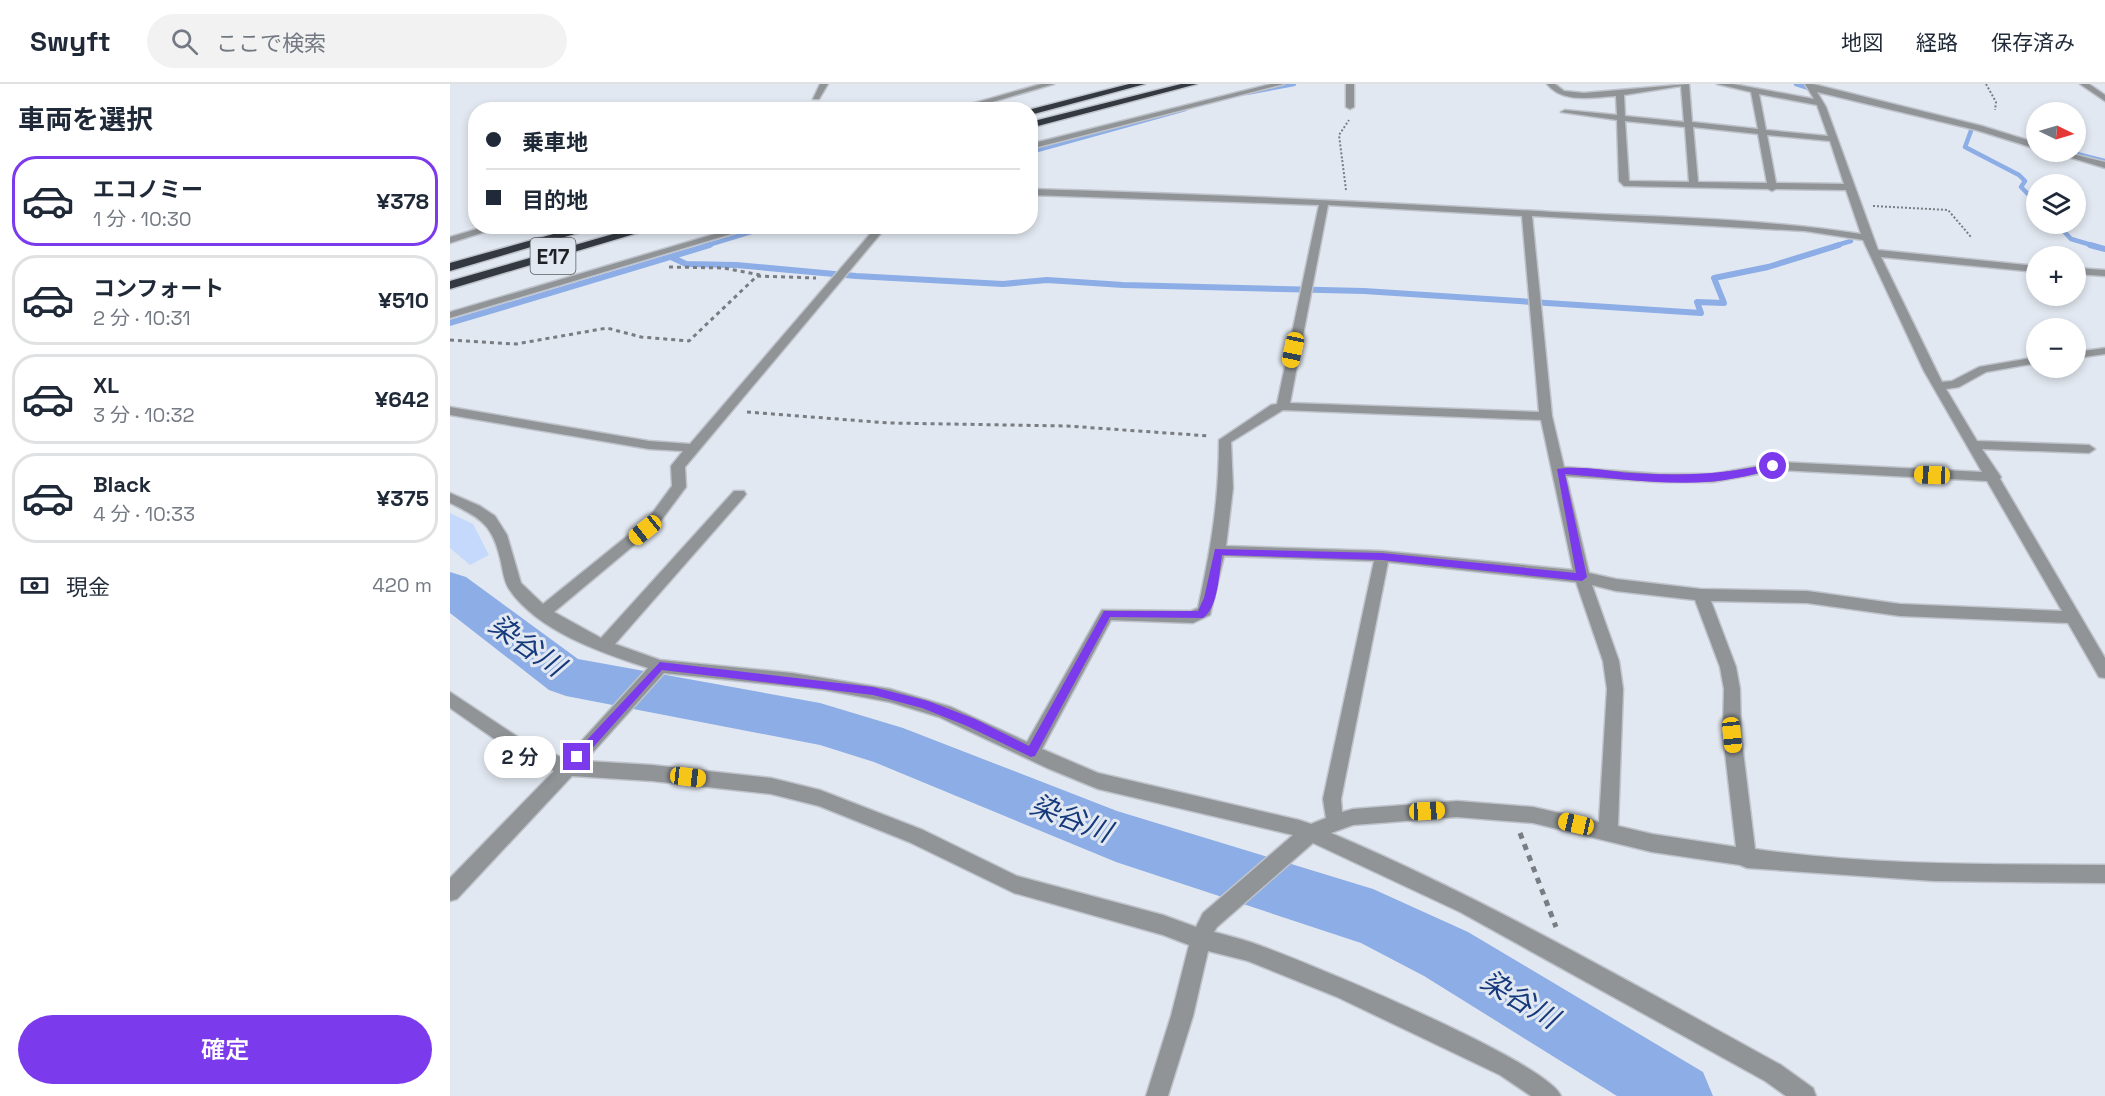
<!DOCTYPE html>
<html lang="ja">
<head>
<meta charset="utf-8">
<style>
	:root { --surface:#fff; --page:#f2f2f3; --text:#1f2937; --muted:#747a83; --line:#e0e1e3; --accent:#7c3aed }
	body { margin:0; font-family:"Space Grotesk","Noto Sans JP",sans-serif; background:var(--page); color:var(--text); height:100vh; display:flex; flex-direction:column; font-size:22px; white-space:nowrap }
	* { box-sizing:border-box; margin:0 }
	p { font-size:20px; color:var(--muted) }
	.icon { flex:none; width:33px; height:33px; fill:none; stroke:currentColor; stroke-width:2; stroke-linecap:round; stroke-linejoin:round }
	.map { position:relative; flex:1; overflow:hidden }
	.sheet { display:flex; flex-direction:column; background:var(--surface); width:450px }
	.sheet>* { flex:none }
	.hud { position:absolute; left:18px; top:18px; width:570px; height:132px; border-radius:24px; box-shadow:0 3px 9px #0003; display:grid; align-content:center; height:132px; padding:0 18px; background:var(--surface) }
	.needle { width:39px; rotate:95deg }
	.controls { position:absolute; left:1576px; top:18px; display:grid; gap:12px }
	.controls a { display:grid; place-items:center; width:60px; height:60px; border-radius:50%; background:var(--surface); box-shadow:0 3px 9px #0003; font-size:30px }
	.end { position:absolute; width:27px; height:27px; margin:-14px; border:8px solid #7c3aed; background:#fff; box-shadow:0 0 0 3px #fff }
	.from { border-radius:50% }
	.bubble { position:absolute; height:42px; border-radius:21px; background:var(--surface); box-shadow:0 3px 9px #0003; font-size:20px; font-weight:600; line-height:42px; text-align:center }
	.car { position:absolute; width:18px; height:36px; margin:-18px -9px; border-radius:8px; box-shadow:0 0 4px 2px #0007; background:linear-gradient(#f5c518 24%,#345 0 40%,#f5c518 0 76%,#345 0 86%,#f5c518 0) }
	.hud b { display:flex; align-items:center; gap:21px; height:57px; font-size:22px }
	.hud b+b { border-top:2px solid var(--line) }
	.hud i { width:15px; height:15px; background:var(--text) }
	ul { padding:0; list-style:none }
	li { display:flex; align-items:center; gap:18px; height:90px; margin:0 12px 9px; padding:0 6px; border:3px solid var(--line); border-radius:24px }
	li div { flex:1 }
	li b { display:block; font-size:22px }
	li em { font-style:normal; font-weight:600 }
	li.on { border-color:var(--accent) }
	li>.icon { width:54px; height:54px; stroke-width:1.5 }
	h2 { padding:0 18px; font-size:27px; line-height:72px }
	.pay { display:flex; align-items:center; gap:15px; height:66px; padding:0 18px; font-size:22px }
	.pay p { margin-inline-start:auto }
	.button { display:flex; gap:12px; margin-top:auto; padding:12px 18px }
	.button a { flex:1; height:69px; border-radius:36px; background:var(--accent); color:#fff; font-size:24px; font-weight:600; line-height:69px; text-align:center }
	header { display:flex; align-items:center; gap:36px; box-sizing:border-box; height:84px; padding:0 30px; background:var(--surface); border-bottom:2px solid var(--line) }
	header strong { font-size:28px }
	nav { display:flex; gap:33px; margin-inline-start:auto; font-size:21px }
	.search { width:420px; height:54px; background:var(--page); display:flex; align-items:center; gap:15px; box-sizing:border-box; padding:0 21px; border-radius:33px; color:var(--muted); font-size:22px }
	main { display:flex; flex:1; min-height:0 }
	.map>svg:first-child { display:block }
	.green { fill:#c4d9fc }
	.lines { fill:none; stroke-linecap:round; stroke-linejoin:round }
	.stream-far1 { stroke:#8cade5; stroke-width:4.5 }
	.stream { stroke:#8cade5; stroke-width:6 }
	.river { fill:#8cade5; fill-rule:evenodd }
	.minor-casing { stroke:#bfc4cc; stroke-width:3 }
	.highway-casing { stroke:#bfc4cc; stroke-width:3 }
	.path-far2 { stroke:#797c82; stroke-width:2; stroke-dasharray:2 2; stroke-linecap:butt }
	.path-far1 { stroke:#797c82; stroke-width:3; stroke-dasharray:4 4; stroke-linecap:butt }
	.path { stroke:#797c82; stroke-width:5; stroke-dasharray:6 6; stroke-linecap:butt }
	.minor { fill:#919497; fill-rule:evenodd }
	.highway { fill:#343840; fill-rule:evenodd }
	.route { fill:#7c3aed }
	.labels { text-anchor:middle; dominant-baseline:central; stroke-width:6; stroke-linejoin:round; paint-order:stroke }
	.shield { fill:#e2e8f1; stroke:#5a5d62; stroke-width:1.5 }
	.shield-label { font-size:21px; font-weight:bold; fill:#1f2124 }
	.near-water-label { font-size:28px; font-style:italic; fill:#15397b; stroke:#e2e8f1 }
</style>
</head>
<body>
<header>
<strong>Swyft</strong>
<div class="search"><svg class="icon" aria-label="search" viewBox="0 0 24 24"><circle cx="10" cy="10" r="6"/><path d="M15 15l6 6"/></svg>ここで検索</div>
<nav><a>地図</a><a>経路</a><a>保存済み</a></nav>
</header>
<main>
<section class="sheet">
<h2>車両を選択</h2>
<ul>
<li class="on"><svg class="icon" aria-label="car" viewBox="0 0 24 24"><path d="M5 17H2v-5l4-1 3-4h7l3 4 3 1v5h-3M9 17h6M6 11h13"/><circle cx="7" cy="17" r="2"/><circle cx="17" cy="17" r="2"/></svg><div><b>エコノミー</b><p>1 分 · 10:30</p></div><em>¥378</em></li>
<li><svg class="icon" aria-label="car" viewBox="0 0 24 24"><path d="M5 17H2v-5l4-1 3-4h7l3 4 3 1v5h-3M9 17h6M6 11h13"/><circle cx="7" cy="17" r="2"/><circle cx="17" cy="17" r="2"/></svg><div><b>コンフォート</b><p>2 分 · 10:31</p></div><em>¥510</em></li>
<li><svg class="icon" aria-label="car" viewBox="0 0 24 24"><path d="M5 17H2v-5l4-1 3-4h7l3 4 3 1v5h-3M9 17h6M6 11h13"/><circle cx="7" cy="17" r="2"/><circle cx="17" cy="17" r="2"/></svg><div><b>XL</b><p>3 分 · 10:32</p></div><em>¥642</em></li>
<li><svg class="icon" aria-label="car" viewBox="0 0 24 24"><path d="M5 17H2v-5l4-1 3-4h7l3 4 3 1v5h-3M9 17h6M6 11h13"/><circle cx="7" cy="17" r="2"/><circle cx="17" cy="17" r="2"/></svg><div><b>Black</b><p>4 分 · 10:33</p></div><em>¥375</em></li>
</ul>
<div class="pay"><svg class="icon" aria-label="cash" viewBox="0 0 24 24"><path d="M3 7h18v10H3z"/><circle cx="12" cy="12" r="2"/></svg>現金<p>420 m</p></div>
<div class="button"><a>確定</a></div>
</section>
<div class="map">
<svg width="1655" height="1012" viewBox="0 0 1655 1012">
	<rect width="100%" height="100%" fill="#e2e8f1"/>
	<path class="green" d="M0,429L23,440L39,471L20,481L0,464Z"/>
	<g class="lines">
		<path class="stream-far1" d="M1346,0L1365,6
			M796,9L844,0
			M1522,44L1515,63L1569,91L1575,97L1571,103L1587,119
			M580,68L735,25
			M1600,68L1627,70L1655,77
			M1607,140L1621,155L1645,162
			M255,162L321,142
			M1384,162L1401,157"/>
		<path class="stream" d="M1640,161L1655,165
			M221,173L236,180L286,181L406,192L553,200L597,196L673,201L914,207L1251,229L1247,218L1274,219L1264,194L1318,183L1389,161
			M0,239L260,161"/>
		<path class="river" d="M0,488L16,493L128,575L370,619L453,644L667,727L923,805L1018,848L1253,988L1263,1012H1167L974,892L911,859L666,778L424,678L370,661L116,612L99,606L0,529Z"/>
		<g class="minor-casing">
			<path id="minor" d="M370,0H378L369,15H363Z
				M591,0H604L515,26H500Z
				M821,0H834L580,65V60Z
				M896,0H904V23L900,25L896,23Z
				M1097,0H1105L1114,7L1134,9L1239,0L1242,38L1308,45L1301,8L1267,0H1283L1364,15L1355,0H1363L1532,42L1587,59V65L1526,46L1367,8L1376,23L1428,166L1587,182V188L1431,173L1492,298L1502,297L1529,283L1587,273V279L1536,288L1509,303L1496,305L1527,357L1639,361L1645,365L1639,369L1532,365L1551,393L1550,395L1655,574V594L1649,593L1618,539L1450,532L1357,519L1261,517L1286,583L1290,605L1291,651L1305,765C1421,782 1539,780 1655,781V799L1484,797L1297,784L1290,781L1202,768L1083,739L1007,733L903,741L881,749C1036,815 1183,900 1331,981L1363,1004L1366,1012H1336L1315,997L1010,828L863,759L767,843L764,848C776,851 788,854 800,858C847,874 1097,977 1111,1012H1081L1050,991L887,913L798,877L758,867L743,932L718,1012H696L721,932L739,861L713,851L564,809L459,758L369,722L321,710L202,697L122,692L7,815L0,817V794L104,687L56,663L0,624V608L68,653L115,675L198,584C152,569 87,547 59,505C54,497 53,488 51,478C43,442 33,435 0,419V409L30,422L45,432L57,451L71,499L93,520L197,436L222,402L221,382L233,367L199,365L0,331V323L199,357L240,360L427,142H437L235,383L236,403L207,442L104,528L151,554L284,407H294L296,410L294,413L165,560L210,576L342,589L440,605L501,623L577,658L652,526L741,527L748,524C761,464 769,417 769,356L821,321L827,320L869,121L580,111V105C755,110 929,118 1103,128C1205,133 1309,134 1411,150L1396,106L1326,105L1322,107L1318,105L1174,102L1169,97L1167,36L1111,28L1115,26L1167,31L1166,12C1143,13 1113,20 1097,0ZM1231,2L1234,38L1175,32L1174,11ZM1309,10L1367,21L1378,52L1316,46ZM1175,37L1235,43L1239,98L1179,97ZM1243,43L1308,50L1317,99L1248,98ZM1317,51L1380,57L1394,100L1326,99ZM878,121L1072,132L1089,328L840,319ZM1082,132L1355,147L1413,156L1474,287L1532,388L1330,378L1263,390H1209L1114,383L1102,332ZM833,326L1091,336L1123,486L932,467L776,462L783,404L781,358ZM1330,386L1537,397L1612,527L1450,520L1357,507L1251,505L1166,495L1139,489L1116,392L1209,398H1263ZM774,472L924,477L873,715L876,734L861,740L849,736L648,689L592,665L661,536L743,539L760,531ZM938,478L1126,498L1153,577L1157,605L1149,738L1083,723L1007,717L903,725L892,728L891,715ZM1142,501L1166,507L1245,516L1270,583L1274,605L1273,651L1286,763L1202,750L1168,742L1173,605L1169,577ZM214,589L375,606L440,618L489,633L597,684L648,705L843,751L753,829L746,843L713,831L567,792L473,746L370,706L321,694L202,681L135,677Z
				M1630,0H1639L1655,11V17Z
				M1602,68H1614L1655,78V84Z
				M37,142H53L0,159V153Z
				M292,142H308L0,234V228Z
				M1626,184L1655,186V192L1626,190Z
				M1655,264V270L1626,274V268Z"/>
		</g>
		<g class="highway-casing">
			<path id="highway" d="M679,0H695L580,31L578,26Z
				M731,0H747L580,44V38Z
				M132,142H152L0,187V179Z
				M191,142H211L0,205V197Z"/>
		</g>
		<path class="path-far2" d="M1536,0L1546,18L1545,26
			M896,106L889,51L899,36
			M1423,122L1498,126L1521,153"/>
		<path class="path-far1" d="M219,183L274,184L310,191
			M0,256L66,260L157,244L191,253L239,257L307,192L366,194
			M297,328L439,339L617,342L760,352"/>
		<path class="path" d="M1070,749L1106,843"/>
		<use href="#minor" class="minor"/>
		<use href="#highway" class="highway"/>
	</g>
	<path class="route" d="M1323,379L1327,382L1326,384C1312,388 1299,392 1286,394C1233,405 1168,394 1115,390L1137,493L1132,497L932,476L772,471C769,488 769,523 753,534L660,533L585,672L581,673L517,642L472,624L423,611L212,586L131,677L127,678L121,673L210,578L423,603L478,617L525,635L579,662L654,527H748L754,514L765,465L932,469L1126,489L1107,385C1130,381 1158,387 1181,389C1230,392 1275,391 1323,379Z"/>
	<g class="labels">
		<rect class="shield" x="80.5" y="154" width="45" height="36" rx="4.5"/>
		<g class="shield-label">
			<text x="103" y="172">E17</text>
		</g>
		<g class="near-water-label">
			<text transform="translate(77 561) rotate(35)">染谷川</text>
			<text transform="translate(621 734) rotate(21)">染谷川</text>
			<text transform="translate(1070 915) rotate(31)">染谷川</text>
		</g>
	</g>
</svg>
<div class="controls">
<a><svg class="needle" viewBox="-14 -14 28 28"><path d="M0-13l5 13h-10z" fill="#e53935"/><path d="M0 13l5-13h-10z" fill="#747a83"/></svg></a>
<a><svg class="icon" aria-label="layers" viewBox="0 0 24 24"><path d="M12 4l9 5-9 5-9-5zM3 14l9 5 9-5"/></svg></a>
<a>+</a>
<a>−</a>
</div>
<i class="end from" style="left:1323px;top:382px"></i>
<i class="end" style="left:127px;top:673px"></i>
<div class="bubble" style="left:34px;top:652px;width:72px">2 分</div>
<i class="car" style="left:843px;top:266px;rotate:192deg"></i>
<i class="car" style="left:1482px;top:391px;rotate:272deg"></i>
<i class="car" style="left:195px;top:446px;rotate:231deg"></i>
<i class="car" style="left:1282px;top:651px;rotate:174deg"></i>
<i class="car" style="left:238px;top:693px;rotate:97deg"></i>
<i class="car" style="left:977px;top:727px;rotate:87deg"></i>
<i class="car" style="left:1126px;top:740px;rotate:283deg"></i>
<div class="hud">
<b><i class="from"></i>乗車地</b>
<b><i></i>目的地</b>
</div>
</div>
</main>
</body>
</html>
